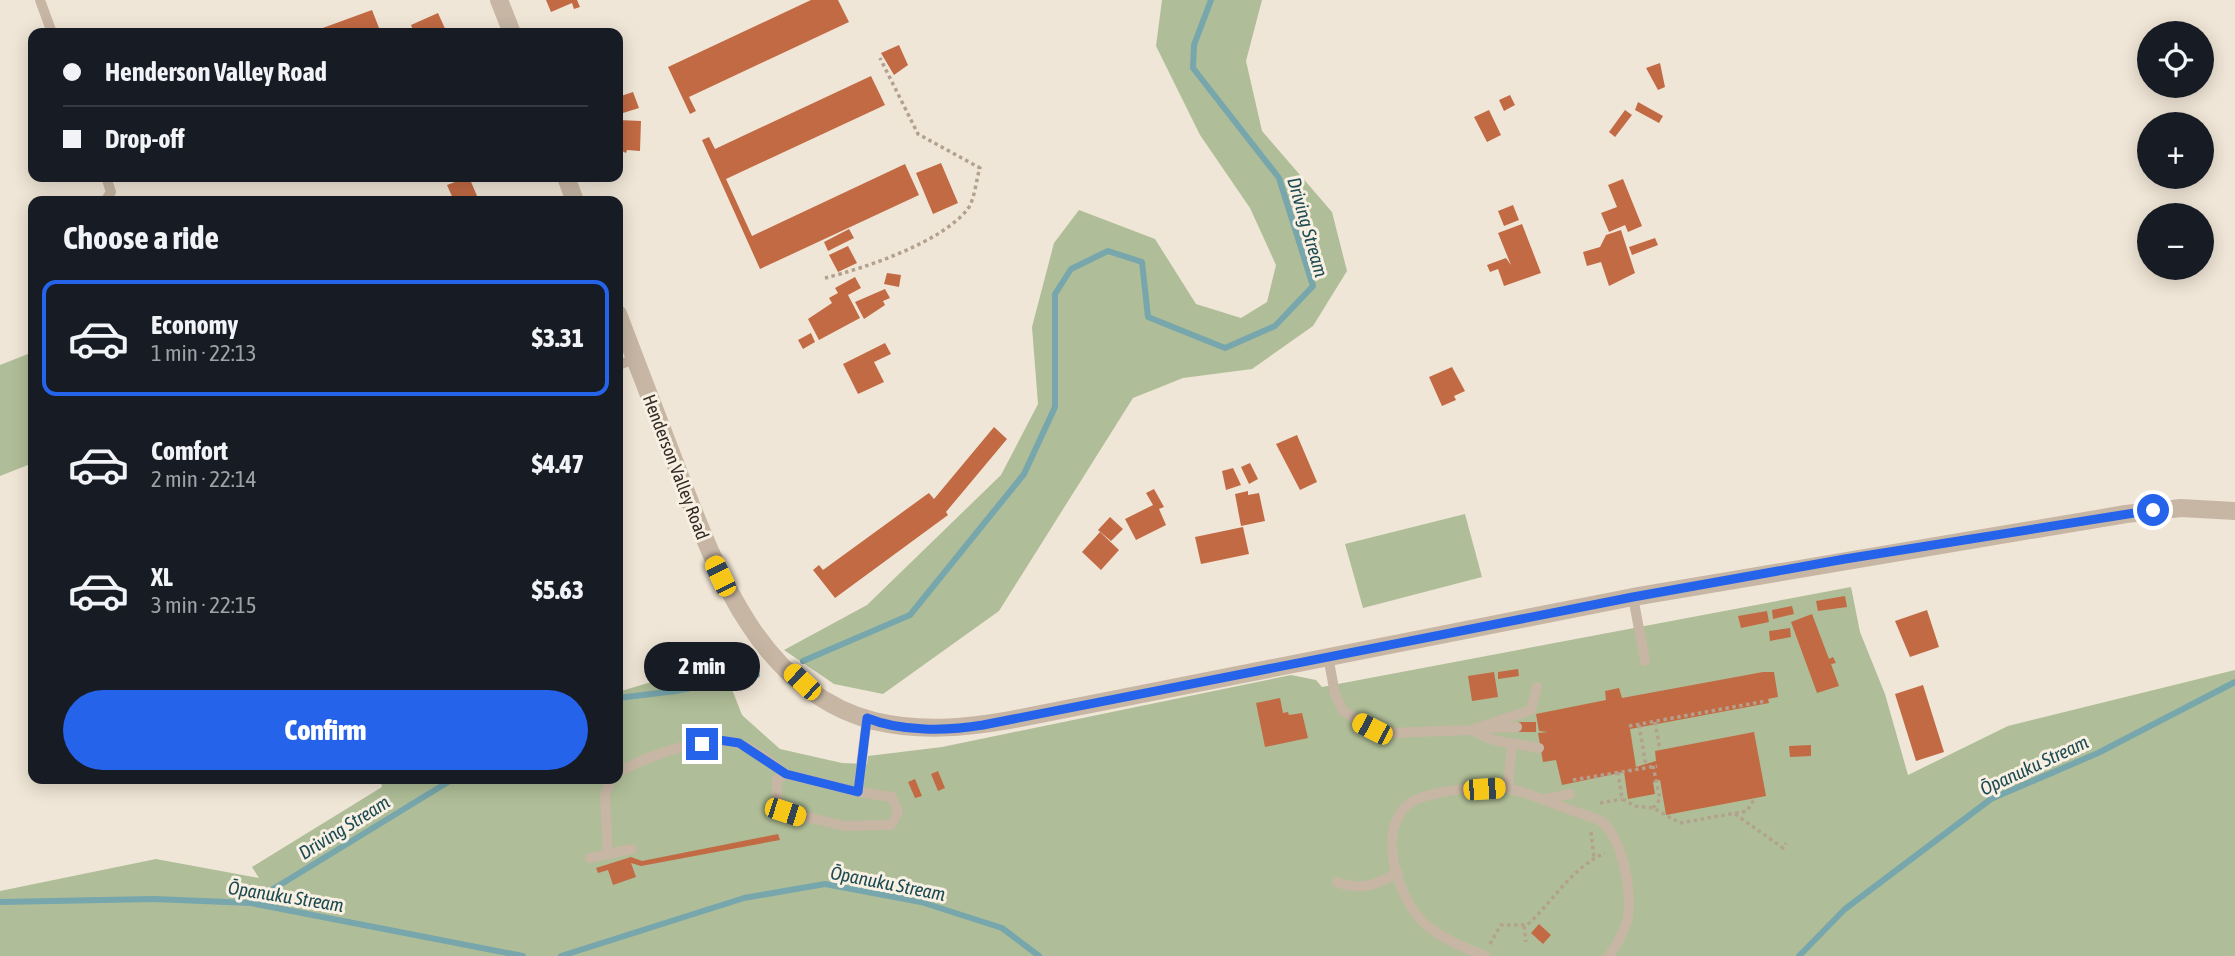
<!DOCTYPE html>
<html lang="en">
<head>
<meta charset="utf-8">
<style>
	:root { --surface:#171b24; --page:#20242c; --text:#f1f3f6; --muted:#9ea1a6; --line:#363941; --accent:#2563eb }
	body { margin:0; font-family:"Asap Condensed",sans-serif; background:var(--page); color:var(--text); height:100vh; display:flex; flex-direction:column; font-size:26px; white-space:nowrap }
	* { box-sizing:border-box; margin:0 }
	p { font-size:23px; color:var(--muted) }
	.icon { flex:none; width:38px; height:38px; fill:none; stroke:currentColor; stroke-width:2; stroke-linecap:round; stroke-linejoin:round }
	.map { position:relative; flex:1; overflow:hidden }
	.side { position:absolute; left:28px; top:196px; width:595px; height:588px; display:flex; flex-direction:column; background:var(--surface); border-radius:14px; box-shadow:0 4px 18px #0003 }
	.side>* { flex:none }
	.hud { position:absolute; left:28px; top:28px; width:595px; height:154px; border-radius:14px; box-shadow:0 4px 18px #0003; display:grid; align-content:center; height:154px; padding:0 35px; background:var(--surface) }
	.fabs { position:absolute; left:2137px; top:21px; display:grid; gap:14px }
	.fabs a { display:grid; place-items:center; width:77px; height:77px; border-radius:50%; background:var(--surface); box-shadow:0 4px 18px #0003; font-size:35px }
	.end { position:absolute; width:32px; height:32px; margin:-16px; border:9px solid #2563eb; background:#fff; box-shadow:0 0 0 4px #fff }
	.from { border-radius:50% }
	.bubble { position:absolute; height:49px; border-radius:24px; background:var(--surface); box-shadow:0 4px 18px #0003; font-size:23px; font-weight:800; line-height:49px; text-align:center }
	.car { position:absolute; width:21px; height:42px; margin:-21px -10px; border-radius:9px; box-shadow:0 0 5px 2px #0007; background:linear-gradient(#f5c518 24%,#345 0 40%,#f5c518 0 76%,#345 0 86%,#f5c518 0) }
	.hud b { display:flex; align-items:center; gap:24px; height:66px; font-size:26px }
	.hud b+b { border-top:2px solid var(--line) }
	.hud i { width:18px; height:18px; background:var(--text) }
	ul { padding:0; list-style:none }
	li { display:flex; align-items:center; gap:21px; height:116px; margin:0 14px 10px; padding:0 21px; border:4px solid transparent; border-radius:14px }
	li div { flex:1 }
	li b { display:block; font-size:26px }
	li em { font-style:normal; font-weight:800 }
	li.active { border-color:var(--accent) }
	li>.icon { width:63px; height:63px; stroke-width:1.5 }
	h2 { padding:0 35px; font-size:32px; line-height:84px }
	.cta { display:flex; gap:14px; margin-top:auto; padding:14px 35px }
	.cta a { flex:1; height:80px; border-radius:42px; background:var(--accent); color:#fff; font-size:28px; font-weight:800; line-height:80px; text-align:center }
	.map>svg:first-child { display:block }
	.green { fill:#afbe98 }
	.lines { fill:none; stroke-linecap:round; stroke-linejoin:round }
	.stream { stroke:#77a6ac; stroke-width:6 }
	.building { fill:#c26a43 }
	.path { stroke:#b3a18e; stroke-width:3.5; stroke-dasharray:3.5 3.5; stroke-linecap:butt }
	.lane { stroke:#c7b6a4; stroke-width:10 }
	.street { stroke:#c7b6a4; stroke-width:18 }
	.route { stroke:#2563eb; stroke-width:9 }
	.labels { text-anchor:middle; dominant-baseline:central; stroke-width:6; stroke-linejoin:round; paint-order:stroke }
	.street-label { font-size:18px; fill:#332a25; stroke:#f8f0e3 }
	.water-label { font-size:19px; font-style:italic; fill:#1d4b52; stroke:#f8f0e3 }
</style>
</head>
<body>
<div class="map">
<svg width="2235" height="956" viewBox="0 0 2235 956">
	<rect width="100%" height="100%" fill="#f0e6d7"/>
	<path class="green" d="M1162,0H1262L1246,61L1262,131L1332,212L1347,271L1313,326L1252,369L1183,378L1133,398L999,611L883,694L834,684L784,650L867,605L1001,475L1038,404L1032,327L1054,243L1079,210L1155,239L1196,304L1241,318L1267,302L1276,265L1250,208L1200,135L1156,46Z
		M33,352V463L0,476V365Z
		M1465,514L1482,577L1363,608L1345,544Z
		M1851,587L1860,632L1885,694L1908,775L2008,726L2235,670V956H0V891L156,859L259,878L252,867L382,787L380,779H618V692L721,661L742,715L780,749L842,763L867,764L868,756L942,747L1291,675L1316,680L1322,687Z"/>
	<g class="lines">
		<path class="stream" d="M803,661L910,615L1024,474L1055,407V294L1071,269L1108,251L1142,262L1148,317L1225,348L1275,326L1313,286L1279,178L1193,68L1194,45L1211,0
			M618,698L676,691L757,675
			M0,902L154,899L251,903L523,956
			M252,902L453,779
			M561,956L744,898L825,884L921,902L1002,928L1039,956
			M1799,956L1845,909L1991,799L2098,753L2235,682"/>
	</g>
	<path class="building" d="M546,0H577L580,7L574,9L572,3L551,12Z
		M811,0H838L849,22L689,97L696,111L690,114L668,67Z
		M372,10L381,33H309Z
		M438,13L447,33H414L411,25Z
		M899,45L908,65L894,75L881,53Z
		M1660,63L1665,87L1658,90L1646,68Z
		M871,76L885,105L726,179L752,236L905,164L919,195L760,269L702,140L709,137L715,149Z
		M633,92L639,108L623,113L618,97Z
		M1510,95L1515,105L1504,111L1499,100Z
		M1638,102L1663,116L1659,123L1635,110Z
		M1489,110L1501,135L1487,142L1474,117Z
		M1625,110L1632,115L1615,137L1609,132Z
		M618,120L641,121L640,151L627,150L626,153L618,149Z
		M941,163L958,203L933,214L916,173Z
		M469,177L477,196L454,201L447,185Z
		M1623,179L1642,226L1628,232L1625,225L1609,232L1601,213L1617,207L1608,185Z
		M1513,205L1519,220L1504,226L1498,211Z
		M1522,224L1541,273L1504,286L1498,269L1490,272L1487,265L1506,258L1511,265L1498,233Z
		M849,229L854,238L828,251L824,242Z
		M1621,230L1635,273L1609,286L1601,262L1587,266L1583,252L1600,247L1606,235Z
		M1655,238L1658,245L1632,255L1629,247Z
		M848,246L857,263L838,272L829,255Z
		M887,273L901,275L899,287L884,284Z
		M855,277L861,288L848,295L860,318L819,340L808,319L832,303L829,298L838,293L835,288Z
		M885,289L890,298L883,301L885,305L864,319L855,302Z
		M811,333L815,342L803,349L798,340Z
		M885,343L891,354L874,362L884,382L858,394L843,364Z
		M1452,367L1465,391L1454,396L1456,400L1442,406L1429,377Z
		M994,427L1007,439L946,512L948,515L835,598L813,570L819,565L823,570L926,495L929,493L934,499Z
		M1297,435L1317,482L1300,490L1276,444Z
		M1250,463L1258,479L1249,484L1241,467Z
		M1233,468L1241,485L1226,490L1222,471Z
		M1154,489L1164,507L1159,509L1166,525L1136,540L1125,519L1153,505L1146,493Z
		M1248,491V495L1259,493L1265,521L1241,526L1235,494Z
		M1110,517L1123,529L1111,541L1098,530Z
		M1243,527L1249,554L1201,564L1195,537Z
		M1100,532L1119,550L1101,570L1082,552Z
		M1845,596L1847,607L1818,611L1816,601Z
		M1792,606L1794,614L1773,619L1772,610Z
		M1927,610L1939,647L1910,657L1895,621Z
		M1767,611L1769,622L1741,628L1738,616Z
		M1812,614L1829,659L1833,657L1836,663L1831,664L1839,686L1817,693L1791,622Z
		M1790,628L1791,637L1770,641L1769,631Z
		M1518,669L1519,676L1498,679V672Z
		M1494,672L1498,697L1472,701L1468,676Z
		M1763,672H1774L1778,697L1768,699L1769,703L1630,729L1636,767L1656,761L1655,751L1754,732L1766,796L1666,815L1660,780L1653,782L1655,794L1628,799L1624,772L1562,785L1556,760L1543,762L1538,733L1548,732L1539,731L1536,714L1606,700L1605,691L1619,688L1622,698Z
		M1923,685L1944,752L1916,761L1895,694Z
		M1280,698L1283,713L1288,712L1289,715L1302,713L1308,738L1265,747L1256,703Z
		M1517,722H1536V732H1517Z
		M1811,745V756L1790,757L1789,746Z
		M938,771L945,788L938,791L931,774Z
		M915,779L922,796L915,798L908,782Z
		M778,834L780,840L641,866L631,863L636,877L613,885L608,870L598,873L596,868L631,857L642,861Z
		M1539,924L1551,935L1543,944L1531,933Z"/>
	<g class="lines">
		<path class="path" d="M825,278C865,268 940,243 967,210C975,200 976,179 980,168L918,134L880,58
			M1655,722L1660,750
			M1639,725L1646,766
			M1629,726L1766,701
			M1618,772L1622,799L1635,806L1653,808L1680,823L1747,811L1755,798
			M1573,780L1657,766
			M1600,803L1622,799
			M1653,808L1660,799L1653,766
			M1735,814L1783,848L1786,843
			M1591,832L1594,858
			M1524,926L1526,942
			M1490,944L1501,925H1527C1554,901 1571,868 1605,853"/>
		<path class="lane" d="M40,0L52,33
			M105,201L111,192L106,177
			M618,365L635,359
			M1633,597L1645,661
			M1328,656L1335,694L1343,711L1372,729L1390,733L1471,730L1531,710L1537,687
			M1484,728L1517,727
			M1471,730L1493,740L1539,748
			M618,773C642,757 711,733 739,744C756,750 772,763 786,774
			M1508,788L1512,744
			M858,792L786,774L777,780V798L785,812L844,826L891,825L898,812L892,797L858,792L867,718
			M1545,799L1570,794
			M608,854L632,849
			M590,858L608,854L605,795L611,779
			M1337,882C1361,892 1376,884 1398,873
			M1485,956C1463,947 1437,937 1420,919C1393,888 1371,810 1426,796C1448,790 1489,784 1511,789C1541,796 1568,811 1598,819C1622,833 1634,895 1627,921C1623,934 1616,946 1609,956"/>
		<path class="street" d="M499,0L512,33
			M566,177L575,201
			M618,314C637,364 656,413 675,463C713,562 757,691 874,721C920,732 965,728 1010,720L1633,597L2126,514L2181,508L2235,511"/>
	</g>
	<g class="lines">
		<path class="route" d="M702,744L719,740L739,743L786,774L858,792L867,718C901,732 948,731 983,725L1633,597L1845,559L2153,510"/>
	</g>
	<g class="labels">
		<g class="street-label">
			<text transform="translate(676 467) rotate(69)">Henderson Valley Road</text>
		</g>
		<g class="water-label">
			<text transform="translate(1308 227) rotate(74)">Driving Stream</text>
			<text transform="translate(2034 765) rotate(-25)">Ōpanuku Stream</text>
			<text transform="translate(344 827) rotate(-32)">Driving Stream</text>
			<text transform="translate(888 883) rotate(11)">Ōpanuku Stream</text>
			<text transform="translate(286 896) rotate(9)">Ōpanuku Stream</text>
		</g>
	</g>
</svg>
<div class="fabs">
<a><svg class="icon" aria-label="locate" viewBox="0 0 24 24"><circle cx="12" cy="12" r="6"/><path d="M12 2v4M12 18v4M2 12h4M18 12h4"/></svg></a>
<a>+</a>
<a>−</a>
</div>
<i class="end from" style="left:2153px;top:510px"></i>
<i class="end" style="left:702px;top:744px"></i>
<div class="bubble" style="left:644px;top:642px;width:116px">2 min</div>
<i class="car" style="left:720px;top:576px;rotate:334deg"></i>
<i class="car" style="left:802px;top:682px;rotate:313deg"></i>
<i class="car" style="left:1372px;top:729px;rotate:297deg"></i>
<i class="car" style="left:1484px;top:789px;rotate:86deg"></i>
<i class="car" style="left:785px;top:812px;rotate:108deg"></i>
<div class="hud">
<b><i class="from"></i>Henderson Valley Road</b>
<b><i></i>Drop-off</b>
</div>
<section class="side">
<h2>Choose a ride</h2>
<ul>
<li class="active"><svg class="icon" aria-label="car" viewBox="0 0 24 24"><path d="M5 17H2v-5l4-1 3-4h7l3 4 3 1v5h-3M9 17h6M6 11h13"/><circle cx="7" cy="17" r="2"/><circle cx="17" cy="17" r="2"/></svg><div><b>Economy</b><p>1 min · 22:13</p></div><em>$3.31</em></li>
<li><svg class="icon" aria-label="car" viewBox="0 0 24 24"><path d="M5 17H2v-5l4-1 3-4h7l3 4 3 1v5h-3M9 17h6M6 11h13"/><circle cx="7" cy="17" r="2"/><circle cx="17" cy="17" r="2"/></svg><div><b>Comfort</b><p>2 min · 22:14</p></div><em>$4.47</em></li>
<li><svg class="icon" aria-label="car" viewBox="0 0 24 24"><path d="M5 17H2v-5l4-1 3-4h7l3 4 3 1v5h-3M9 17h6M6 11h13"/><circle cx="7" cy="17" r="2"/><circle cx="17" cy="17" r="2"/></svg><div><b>XL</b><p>3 min · 22:15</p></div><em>$5.63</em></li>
</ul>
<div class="cta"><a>Confirm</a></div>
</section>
</div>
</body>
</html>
